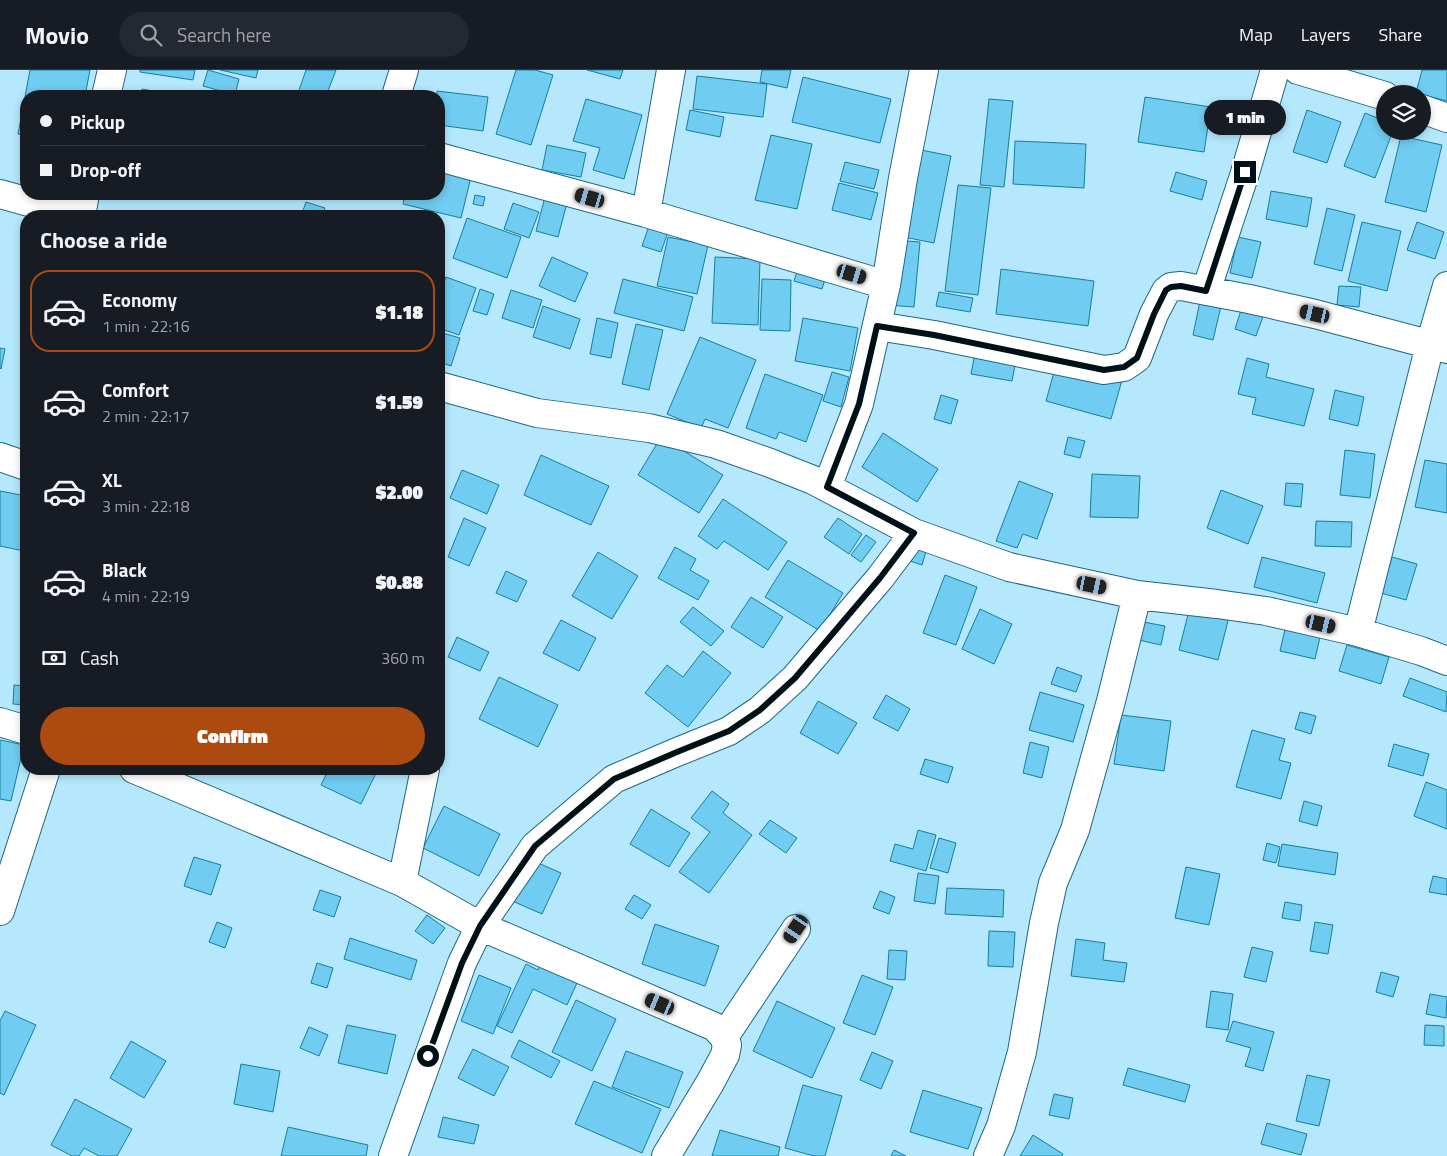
<!DOCTYPE html>
<html lang="en">
<head>
<meta charset="utf-8">
<style>
	:root { --surface:#171b24; --page:#242831; --text:#f1f3f6; --muted:#9ea1a6; --line:#363941; --accent:#ac4a0f }
	body { margin:0; font-family:"Titillium Web",sans-serif; background:var(--page); color:var(--text); height:100vh; display:flex; flex-direction:column; font-size:19px; white-space:nowrap }
	* { box-sizing:border-box; margin:0 }
	p { font-size:16px; color:var(--muted) }
	.icon { flex:none; width:28px; height:28px; fill:none; stroke:currentColor; stroke-width:2; stroke-linecap:round; stroke-linejoin:round }
	.map { position:relative; flex:1; overflow:hidden }
	.sheet { position:absolute; left:20px; top:140px; width:425px; height:565px; display:flex; flex-direction:column; background:var(--surface); border-radius:20px; box-shadow:0 2px 8px #0003 }
	.sheet>* { flex:none }
	.top-card { position:absolute; left:20px; top:20px; width:425px; height:110px; border-radius:20px; box-shadow:0 2px 8px #0003; display:grid; align-content:center; height:110px; padding:0 20px; background:var(--surface) }
	.fabs { position:absolute; left:1376px; top:15px; display:grid; gap:10px }
	.fabs a { display:grid; place-items:center; width:55px; height:55px; border-radius:50%; background:var(--surface); box-shadow:0 2px 8px #0003; font-size:25px }
	.end { position:absolute; width:22px; height:22px; margin:-11px; border:6px solid #001017; background:#fff; box-shadow:0 0 0 2px #fff }
	.from { border-radius:50% }
	.bubble { position:absolute; height:35px; border-radius:18px; background:var(--surface); box-shadow:0 2px 8px #0003; font-size:16px; font-weight:800; line-height:35px; text-align:center }
	.car { position:absolute; width:15px; height:30px; margin:-15px -8px; border-radius:6px; box-shadow:0 0 4px 1px #0007; background:linear-gradient(#222 24%,#8ab4d8 0 40%,#222 0 76%,#8ab4d8 0 86%,#222 0) }
	.top-card b { display:flex; align-items:center; gap:18px; height:48px; font-size:19px }
	.top-card b+b { border-top:1px solid var(--line) }
	.top-card i { width:12px; height:12px; background:var(--text) }
	ul { padding:0; list-style:none }
	li { display:flex; align-items:center; gap:15px; height:82px; margin:0 10px 8px; padding:0 10px; border:2px solid transparent; border-radius:20px }
	li div { flex:1 }
	li b { display:block; font-size:19px }
	li em { font-style:normal; font-weight:800 }
	li.selected { border-color:var(--accent) }
	li>.icon { width:45px; height:45px; stroke-width:1.5 }
	h2 { padding:0 20px; font-size:22px; line-height:60px }
	.pay { display:flex; align-items:center; gap:12px; height:55px; padding:0 20px; font-size:19px }
	.pay p { margin-inline-start:auto }
	.primary-button { display:flex; gap:10px; margin-top:auto; padding:10px 20px }
	.primary-button a { flex:1; height:58px; border-radius:30px; background:var(--accent); color:#fff; font-size:20px; font-weight:800; line-height:58px; text-align:center }
	header { display:flex; align-items:center; gap:30px; box-sizing:border-box; height:70px; padding:0 25px; background:var(--surface); border-bottom:1px solid var(--line) }
	header strong { font-size:24px }
	nav { display:flex; gap:28px; margin-inline-start:auto; font-size:18px }
	.search { width:350px; height:45px; background:var(--page); display:flex; align-items:center; gap:12px; box-sizing:border-box; padding:0 18px; border-radius:28px; color:var(--muted); font-size:19px }
	.map>svg:first-child { display:block }
	.building { fill:#70ccf0; stroke:#167e9f }
	.lines { fill:none; stroke-linecap:round; stroke-linejoin:round }
	.street-casing { stroke:#1e6780; stroke-width:30 }
	.street { stroke:#fff; stroke-width:28 }
	.route { stroke:#001017; stroke-width:6 }
</style>
</head>
<body>
<header>
<strong>Movio</strong>
<div class="search"><svg class="icon" aria-label="search" viewBox="0 0 24 24"><circle cx="10" cy="10" r="6"/><path d="M15 15l6 6"/></svg>Search here</div>
<nav><a>Map</a><a>Layers</a><a>Share</a></nav>
</header>
<div class="map">
<svg width="1447" height="1086" viewBox="0 0 1447 1086">
	<rect width="100%" height="100%" fill="#b5e8fd"/>
	<path class="building" d="M30,0H90L85,26H26V66L18,64Z
		M140,0H195L193,10L140,2Z
		M208,0L239,9L235,25L203,16Z
		M220,0H258L256,8Z
		M306,0H336L326,26H297Z
		M516,0H535L553,5L531,75L496,64Z
		M587,0H623L620,9Z
		M762,0H791L787,18L760,12Z
		M1422,0H1447V31L1416,23Z
		M697,6L767,14L763,47L693,39Z
		M803,7L891,29L880,73L792,52Z
		M142,19L182,26H141Z
		M437,21L488,27L483,61L439,55V26H437Z
		M1145,27L1211,37L1204,82L1138,72Z
		M586,29L642,45L624,109L593,100L600,78L573,71Z
		M989,29L1013,31L1004,117L980,115Z
		M690,40L724,47L720,67L686,60Z
		M1307,40L1341,52L1327,93L1293,82Z
		M1365,43L1385,51V61H1393L1375,108L1344,96Z
		M771,65L812,74L797,139L755,130Z
		M1401,66L1442,75L1426,142L1385,132Z
		M1015,71L1086,74L1084,118L1013,114Z
		M547,75L586,83L581,107L542,100Z
		M921,80L951,86L934,173L904,167Z
		M845,92L879,100L874,119L840,111Z
		M439,99L471,107L461,148L403,134L405,124H439Z
		M1176,102L1207,111L1202,130L1170,121Z
		M839,113L878,123L871,150L832,140Z
		M958,115L991,118L978,225L945,221Z
		M1271,121L1312,128L1307,157L1266,149Z
		M475,125L485,127L483,136L473,134Z
		M545,127L567,133L558,167L536,161Z
		M306,132L325,138L322,146H301Z
		M513,133L539,142L529,168L504,159Z
		M1327,138L1355,145L1342,201L1314,194Z
		M169,142L204,146H168Z
		M467,148L521,167L507,208L453,188Z
		M1362,152L1401,161L1387,221L1348,211Z
		M1417,152L1444,162L1435,189L1407,180Z
		M649,156L668,162L661,182L642,176Z
		M668,167L708,175L697,224L657,216Z
		M1238,167L1261,172L1252,208L1230,203Z
		M894,170L920,172L914,237L888,235Z
		M552,187L588,203L575,232L539,216Z
		M715,187L760,189L758,255L712,253Z
		M800,192L828,200L822,219L794,211Z
		M1001,199L1094,211L1088,256L996,244Z
		M446,207L476,218L459,265L439,258V227Z
		M623,209L693,227L684,261L614,243Z
		M762,209L791,210L790,261L760,260Z
		M1339,216L1361,217L1359,237L1337,235Z
		M480,219L494,224L487,245L473,241Z
		M511,220L542,230L533,258L502,248Z
		M939,222L973,228L970,242L936,236Z
		M1200,231L1221,236L1213,270L1193,265Z
		M1243,234L1265,241L1256,266L1235,259Z
		M543,236L580,249L570,279L533,267Z
		M597,248L618,253L611,288L590,284Z
		M803,248L858,258L850,301L795,291Z
		M636,254L663,260L649,320L622,314Z
		M439,262L460,268L451,296L439,292Z
		M700,267L756,290L728,358L705,349L701,358L667,344Z
		M0,278L5,279L1,299L0,298Z
		M975,283L1016,290L1012,311L971,304Z
		M1247,288L1269,294L1266,307L1314,319L1304,356L1252,344L1256,328L1238,324Z
		M1057,291L1122,310L1111,349L1046,331Z
		M832,302L849,307L841,337L823,331Z
		M765,304L823,325L806,372L779,362L776,369L746,358Z
		M1335,320L1364,327L1358,356L1329,349Z
		M941,325L958,330L951,354L934,349Z
		M883,363L938,399L917,432L862,397Z
		M661,367L723,405L699,443L638,405Z
		M1068,367L1085,371L1080,388L1064,384Z
		M1345,380L1375,384L1370,428L1340,425Z
		M541,385L609,416L591,455L524,425Z
		M1425,390L1447,394V443L1415,437Z
		M462,400L499,415L487,444L450,428Z
		M1092,404L1140,406L1138,448L1090,447Z
		M1019,411L1053,424L1037,469L1023,464L1017,478L996,471Z
		M1286,413L1303,414L1301,437L1284,435Z
		M1221,420L1263,436L1248,474L1207,458Z
		M0,421L26,426V471L24,481L0,476Z
		M723,429L787,472L768,500L724,471L717,479L698,466Z
		M464,448L486,458L469,496L448,487Z
		M838,448L862,464L849,484L824,467Z
		M1316,451L1352,452L1351,477L1315,476Z
		M866,465L876,472L861,492L851,485Z
		M909,473L927,478L922,495L904,489Z
		M675,477L696,489L690,500L709,511L698,530L658,508Z
		M598,482L638,506L612,549L572,526Z
		M1262,487L1325,503L1317,533L1254,517Z
		M1392,487L1417,494L1406,530L1381,523Z
		M788,490L843,523L820,561L765,527Z
		M506,501L527,511L517,532L496,523Z
		M945,505L977,517L956,575L923,563Z
		M751,527L783,547L763,578L731,557Z
		M1191,533L1230,543L1218,590L1179,580Z
		M693,537L724,561L711,576L680,552Z
		M980,539L1012,554L994,594L962,579Z
		M561,550L596,568L579,601L543,583Z
		M1138,551L1165,556L1161,575L1134,569Z
		M1286,555L1321,563L1315,589L1280,581Z
		M457,567L489,582L480,601L448,587Z
		M1347,575L1389,587L1381,614L1339,601Z
		M703,581L731,603L688,657L645,623L667,595L683,607Z
		M1057,597L1082,606L1076,622L1051,614Z
		M499,607L558,635L538,677L479,649Z
		M1410,608L1447,622L1446,642L1403,626Z
		M14,615L26,616V635L13,634Z
		M1040,622L1084,635L1073,672L1029,660Z
		M886,625L910,639L898,661L873,648Z
		M818,631L857,653L838,684L800,663Z
		M1300,642L1316,646L1311,664L1295,659Z
		M1121,645L1171,651L1164,701L1114,694Z
		M1252,660L1285,669L1279,690L1291,693L1281,729L1236,717Z
		M0,670L24,675L11,731L0,729Z
		M1030,672L1049,677L1042,708L1023,703Z
		M1394,674L1429,684L1423,706L1388,696Z
		M925,689L953,697L948,713L920,704Z
		M329,699H378L361,734L321,715Z
		M1426,712L1447,720V759L1414,746Z
		M712,721L729,734L723,743L752,765L709,823L679,802L710,762L691,748Z
		M1304,731L1322,736L1317,756L1299,751Z
		M444,736L500,764L479,806L423,778Z
		M651,739L690,763L669,797L630,774Z
		M770,750L797,768L786,783L759,764Z
		M918,760L936,765L926,801L890,791L895,774L913,779Z
		M939,768L956,773L948,803L930,798Z
		M1267,773L1280,777L1276,793L1263,790Z
		M1282,774L1338,783L1335,805L1278,796Z
		M194,787L221,795L211,825L184,816Z
		M529,789L561,803L542,844L510,830Z
		M1186,797L1220,804L1209,855L1175,848Z
		M918,803L939,806L935,834L914,831Z
		M1433,806L1447,809V825L1429,822Z
		M947,818L1004,820L1003,847L945,844Z
		M320,820L341,827L334,847L313,840Z
		M880,821L895,827L889,844L873,838Z
		M634,825L651,835L642,849L625,839Z
		M1285,832L1302,835L1300,851L1282,848Z
		M427,845L445,858L433,874L415,861Z
		M217,852L232,858L225,878L209,872Z
		M1315,852L1333,855L1328,884L1310,881Z
		M655,854L719,876L705,916L642,894Z
		M989,861L1015,862L1013,897L988,896Z
		M350,868L417,890L411,910L344,889Z
		M1076,869L1105,873L1103,890L1127,893L1124,912L1071,906Z
		M1252,877L1273,882L1266,912L1244,907Z
		M889,880L907,881L905,910L887,909Z
		M545,885L582,902L567,935L533,919L512,963L497,956L526,894L538,900Z
		M317,893L333,898L327,918L311,913Z
		M1381,902L1399,907L1393,927L1376,922Z
		M479,905L511,918L493,964L461,951Z
		M862,905L893,917L875,965L843,953Z
		M1211,921L1233,924L1228,960L1206,957Z
		M1430,924L1447,927L1446,948L1426,944Z
		M576,930L616,949L592,1001L552,982Z
		M777,931L835,958L812,1008L753,981Z
		M5,941L36,955L4,1025L0,1023V951Z
		M1233,951L1274,962L1263,1001L1245,996L1251,978L1226,971Z
		M347,955L396,965L387,1004L338,993Z
		M1425,955L1444,956V976L1424,975Z
		M309,957L328,965L319,986L300,978Z
		M519,970L560,991L551,1008L511,987Z
		M131,971L166,991L144,1028L110,1008Z
		M473,979L509,997L494,1026L458,1008Z
		M626,981L683,1002L669,1038L612,1017Z
		M872,982L893,991L881,1019L860,1010Z
		M241,994L280,1001L273,1042L234,1034Z
		M1128,998L1190,1015L1185,1032L1123,1015Z
		M1307,1005L1330,1010L1319,1056L1296,1051Z
		M594,1011L661,1039L642,1083L575,1054Z
		M803,1015L842,1026L825,1086H814L785,1078Z
		M923,1020L982,1038L968,1079L910,1062Z
		M1054,1024L1073,1028L1069,1049L1049,1045Z
		M75,1029L132,1059L117,1086H99L84,1078L79,1086H72L51,1075Z
		M443,1047L479,1055L474,1074L438,1067Z
		M1267,1053L1307,1064L1301,1085L1261,1074Z
		M288,1057L368,1075L366,1086H281Z
		M720,1060L780,1077L778,1086H712Z
		M1033,1065L1063,1084L1062,1086H1020Z
		M894,1080L906,1086H891Z"/>
	<g class="lines">
		<g class="street-casing">
			<path id="street" d="M1298,0L1385,26
				M106,26L112,0
				M396,26L404,0
				M1422,39L1447,48
				M439,87L646,143L886,215
				M0,124L79,146
				M646,143L671,0
				M81,146L85,124
				M1206,221L1245,103L1275,0
				M877,256L934,265L1104,300L1124,297L1137,288L1154,244L1166,221L1171,217L1181,216L1249,229L1315,244L1447,279
				M439,316L537,343L649,358L716,374L770,393L813,410L914,463L1009,497L1137,525L1217,534L1266,541L1358,562L1421,581L1447,591
				M0,387L26,396
				M827,417L859,334L886,215L903,108L924,0
				M1358,562L1430,275L1447,216
				M0,652L26,660
				M134,699L402,812L480,856L715,957L724,967L727,975L725,985L710,1013L666,1086
				M402,812L425,699
				M0,841L46,699
				M724,967L796,859
				M393,1086L462,893L480,856L535,776L614,709L677,682L729,661L760,640L795,608L880,508L914,463
				M988,1086L1001,1056L1022,982L1044,853L1053,813L1075,760L1111,631L1137,525"/>
		</g>
		<use href="#street" class="street"/>
	</g>
	<g class="lines">
		<path class="route" d="M428,986L462,893L480,856L535,776L614,709L677,682L729,661L760,640L795,608L880,508L914,463L827,417L859,334L877,256L934,265L1104,300L1124,297L1137,288L1154,244L1166,220L1171,217L1181,216L1206,221L1245,102"/>
	</g>
</svg>
<div class="fabs">
<a><svg class="icon" aria-label="layers" viewBox="0 0 24 24"><path d="M12 4l9 5-9 5-9-5zM3 14l9 5 9-5"/></svg></a>
</div>
<i class="end from" style="left:428px;top:986px"></i>
<i class="end" style="left:1245px;top:102px"></i>
<div class="bubble" style="left:1204px;top:30px;width:82px">1 min</div>
<i class="car" style="left:590px;top:128px;rotate:286deg"></i>
<i class="car" style="left:852px;top:204px;rotate:107deg"></i>
<i class="car" style="left:1315px;top:244px;rotate:283deg"></i>
<i class="car" style="left:1092px;top:515px;rotate:102deg"></i>
<i class="car" style="left:1321px;top:554px;rotate:103deg"></i>
<i class="car" style="left:796px;top:859px;rotate:214deg"></i>
<i class="car" style="left:660px;top:934px;rotate:293deg"></i>
<div class="top-card">
<b><i class="from"></i>Pickup</b>
<b><i></i>Drop-off</b>
</div>
<section class="sheet">
<h2>Choose a ride</h2>
<ul>
<li class="selected"><svg class="icon" aria-label="car" viewBox="0 0 24 24"><path d="M5 17H2v-5l4-1 3-4h7l3 4 3 1v5h-3M9 17h6M6 11h13"/><circle cx="7" cy="17" r="2"/><circle cx="17" cy="17" r="2"/></svg><div><b>Economy</b><p>1 min · 22:16</p></div><em>$1.18</em></li>
<li><svg class="icon" aria-label="car" viewBox="0 0 24 24"><path d="M5 17H2v-5l4-1 3-4h7l3 4 3 1v5h-3M9 17h6M6 11h13"/><circle cx="7" cy="17" r="2"/><circle cx="17" cy="17" r="2"/></svg><div><b>Comfort</b><p>2 min · 22:17</p></div><em>$1.59</em></li>
<li><svg class="icon" aria-label="car" viewBox="0 0 24 24"><path d="M5 17H2v-5l4-1 3-4h7l3 4 3 1v5h-3M9 17h6M6 11h13"/><circle cx="7" cy="17" r="2"/><circle cx="17" cy="17" r="2"/></svg><div><b>XL</b><p>3 min · 22:18</p></div><em>$2.00</em></li>
<li><svg class="icon" aria-label="car" viewBox="0 0 24 24"><path d="M5 17H2v-5l4-1 3-4h7l3 4 3 1v5h-3M9 17h6M6 11h13"/><circle cx="7" cy="17" r="2"/><circle cx="17" cy="17" r="2"/></svg><div><b>Black</b><p>4 min · 22:19</p></div><em>$0.88</em></li>
</ul>
<div class="pay"><svg class="icon" aria-label="cash" viewBox="0 0 24 24"><path d="M3 7h18v10H3z"/><circle cx="12" cy="12" r="2"/></svg>Cash<p>360 m</p></div>
<div class="primary-button"><a>Confirm</a></div>
</section>
</div>
</body>
</html>
